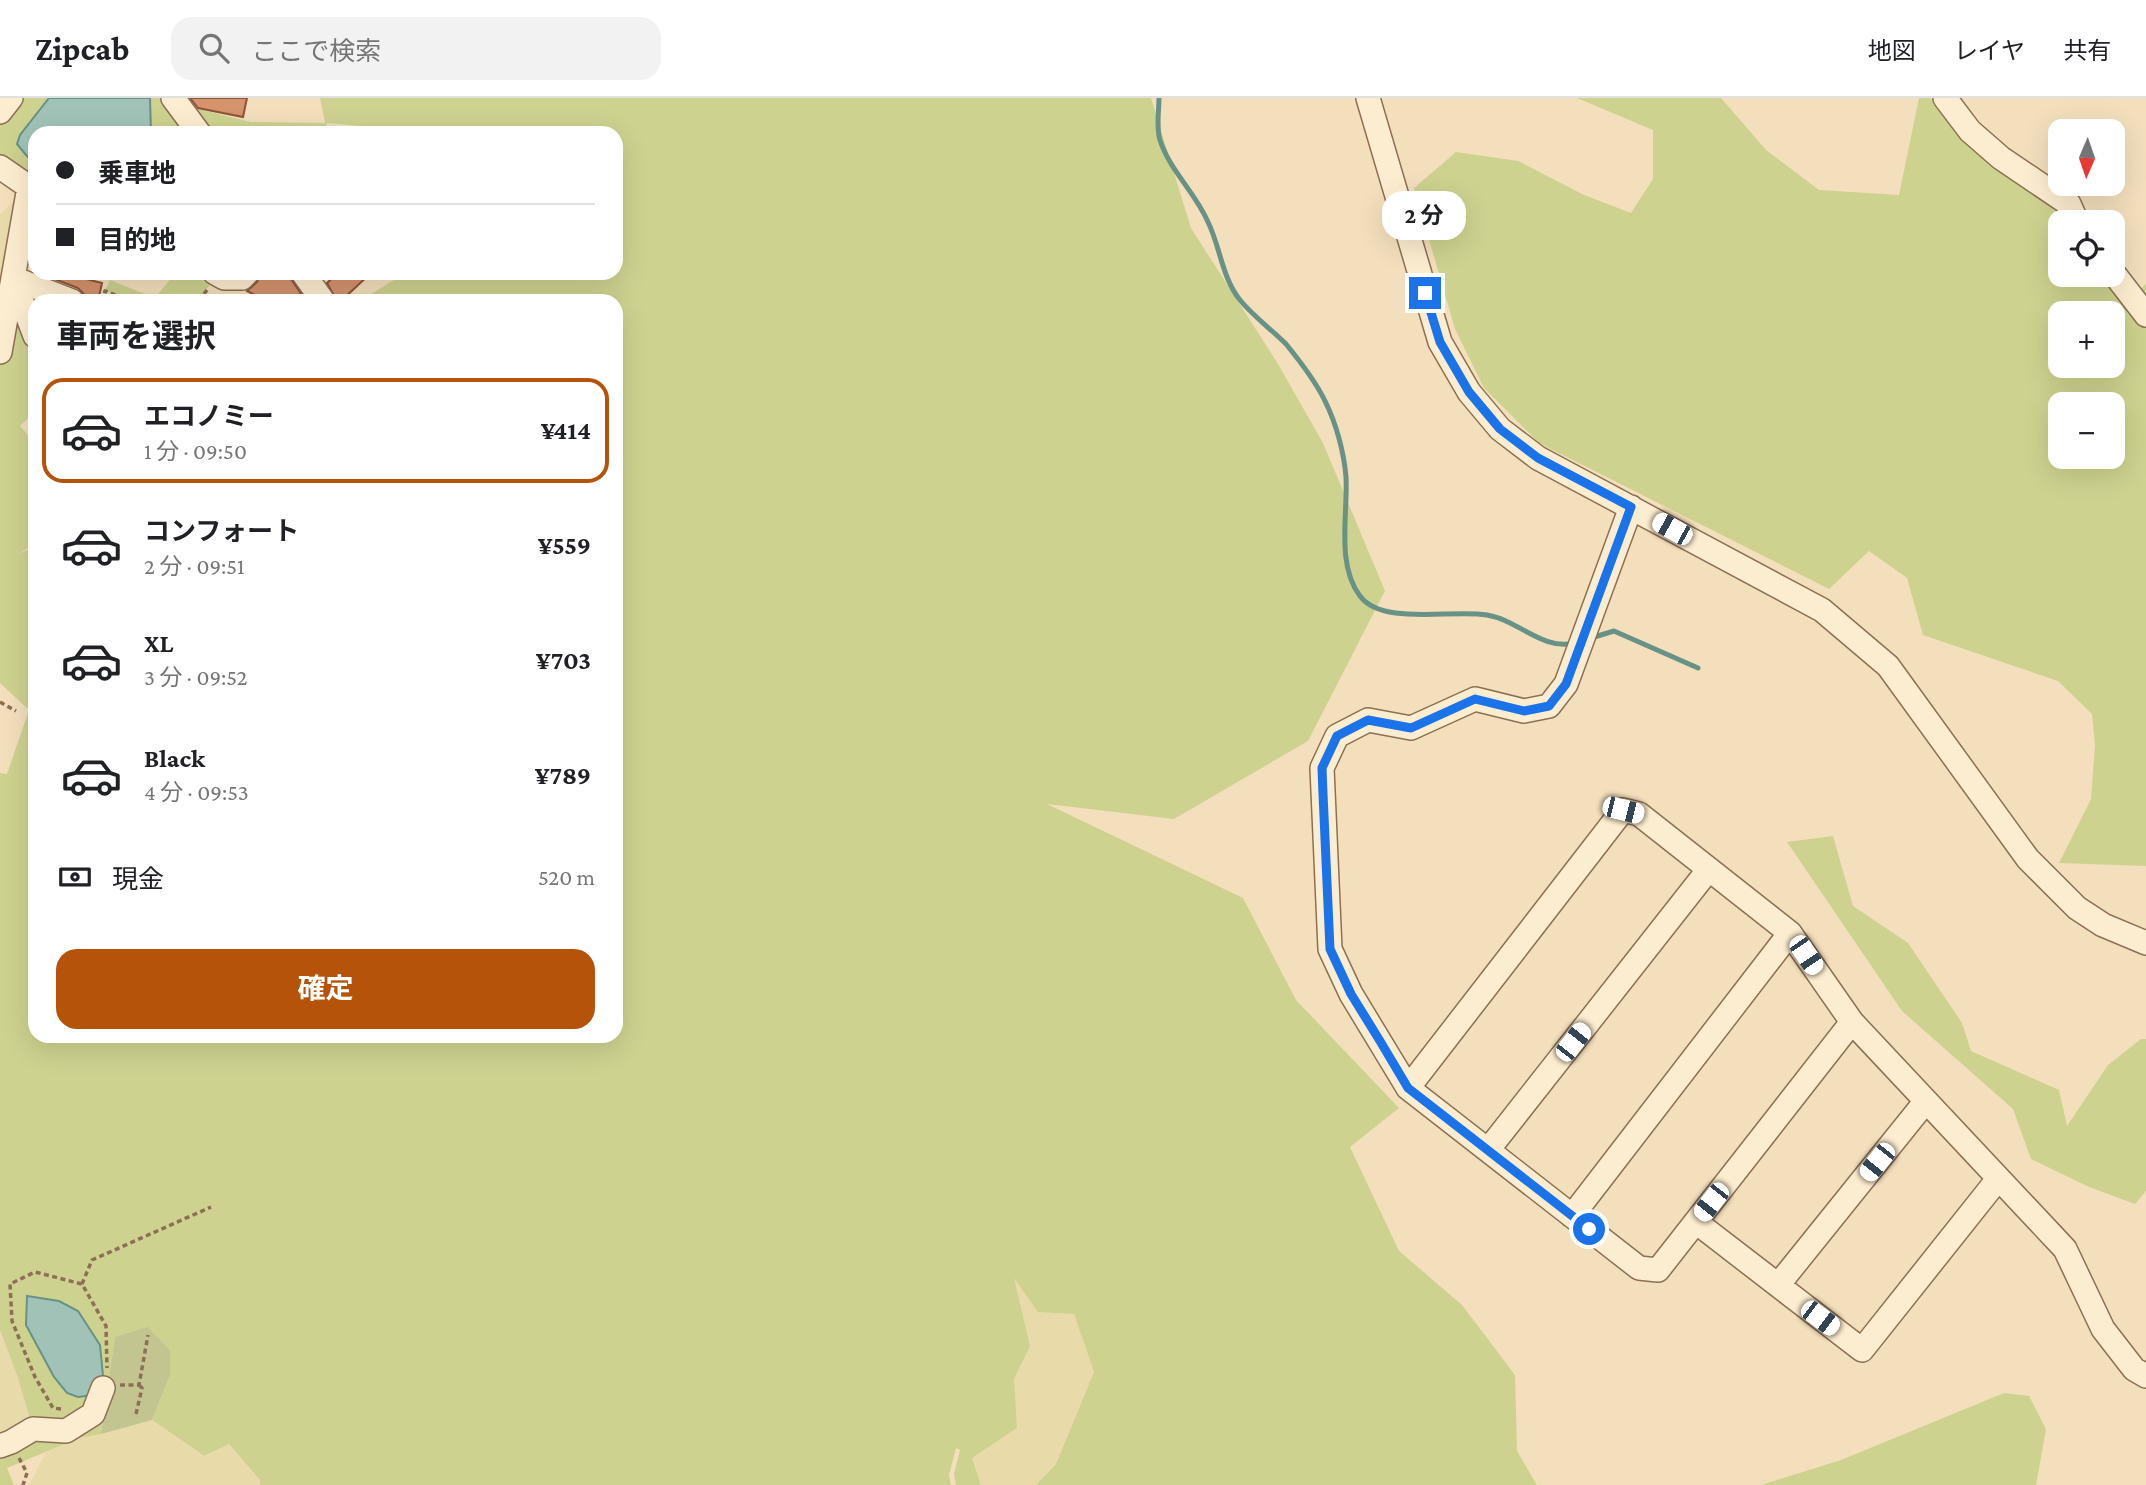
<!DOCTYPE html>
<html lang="ja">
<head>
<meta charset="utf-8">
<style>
	:root { --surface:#fff; --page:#f2f2f2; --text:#202124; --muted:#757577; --line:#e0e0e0; --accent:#b45309 }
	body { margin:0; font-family:"Crimson Pro","Noto Sans JP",serif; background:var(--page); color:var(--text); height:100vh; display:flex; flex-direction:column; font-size:26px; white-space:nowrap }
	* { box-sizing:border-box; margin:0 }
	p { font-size:23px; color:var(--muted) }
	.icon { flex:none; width:38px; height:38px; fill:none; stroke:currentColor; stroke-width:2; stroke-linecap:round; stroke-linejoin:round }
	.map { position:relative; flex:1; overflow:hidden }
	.sheet { position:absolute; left:28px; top:196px; width:595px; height:749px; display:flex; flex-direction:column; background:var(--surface); border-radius:21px; box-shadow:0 7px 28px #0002 }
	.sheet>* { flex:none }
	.hud { position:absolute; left:28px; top:28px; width:595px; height:154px; border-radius:21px; box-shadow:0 7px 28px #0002; display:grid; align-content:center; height:154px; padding:0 28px; background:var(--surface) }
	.needle { width:46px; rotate:182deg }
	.fabs { position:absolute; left:2048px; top:21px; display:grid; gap:14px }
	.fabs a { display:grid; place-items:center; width:77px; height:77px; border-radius:14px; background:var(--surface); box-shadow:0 7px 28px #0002; font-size:35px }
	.end { position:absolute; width:32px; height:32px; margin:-16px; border:9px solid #1a73e8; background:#fff; box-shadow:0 0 0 4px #fff }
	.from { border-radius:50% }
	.bubble { position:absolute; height:49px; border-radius:21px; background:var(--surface); box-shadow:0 7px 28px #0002; font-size:23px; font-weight:700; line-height:49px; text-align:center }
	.car { position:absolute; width:21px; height:42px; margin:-21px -10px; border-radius:9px; box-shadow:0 0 5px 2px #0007; background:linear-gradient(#fff 24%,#345 0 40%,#fff 0 76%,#345 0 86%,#fff 0) }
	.hud b { display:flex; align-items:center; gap:24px; height:66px; font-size:26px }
	.hud b+b { border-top:2px solid var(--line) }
	.hud i { width:18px; height:18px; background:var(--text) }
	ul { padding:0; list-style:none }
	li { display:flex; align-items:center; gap:21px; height:105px; margin:0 14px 10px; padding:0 14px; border:4px solid transparent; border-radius:21px }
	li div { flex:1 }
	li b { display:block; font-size:26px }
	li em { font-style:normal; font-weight:700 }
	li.current { border-color:var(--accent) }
	li>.icon { width:63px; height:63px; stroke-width:1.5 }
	h2 { padding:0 28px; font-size:32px; line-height:84px }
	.pay { display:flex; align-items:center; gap:18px; height:77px; padding:0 28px; font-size:26px }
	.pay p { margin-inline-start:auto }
	.button { display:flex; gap:14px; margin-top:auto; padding:14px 28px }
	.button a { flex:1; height:80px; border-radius:21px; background:var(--accent); color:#fff; font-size:28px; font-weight:700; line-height:80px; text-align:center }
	header { display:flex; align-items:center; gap:42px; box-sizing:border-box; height:98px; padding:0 35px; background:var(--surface); border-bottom:2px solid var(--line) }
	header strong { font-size:33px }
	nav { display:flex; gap:38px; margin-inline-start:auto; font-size:24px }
	.search { width:490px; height:63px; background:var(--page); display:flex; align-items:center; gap:18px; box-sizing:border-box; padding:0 24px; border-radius:21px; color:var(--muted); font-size:26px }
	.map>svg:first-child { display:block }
	.farmland { fill:#e9dba9 }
	.green { fill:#cdd28f; fill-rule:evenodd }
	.cemetery { fill:#c2c590 }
	.water { fill:#a1c3b7; stroke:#679285; stroke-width:2 }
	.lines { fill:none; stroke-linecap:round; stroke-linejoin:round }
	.stream { stroke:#679285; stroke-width:5 }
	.building { fill:#d5936e; stroke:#8e5437; stroke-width:2 }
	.minor-casing { stroke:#8c6f54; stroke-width:26 }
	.path { stroke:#8c6f54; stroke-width:3.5; stroke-dasharray:5 3.5; stroke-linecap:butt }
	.minor { stroke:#fdedd0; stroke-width:23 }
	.route { stroke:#1a73e8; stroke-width:9 }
</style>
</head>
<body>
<header>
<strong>Zipcab</strong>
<div class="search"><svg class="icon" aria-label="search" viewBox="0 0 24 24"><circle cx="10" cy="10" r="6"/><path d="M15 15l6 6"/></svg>ここで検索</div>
<nav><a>地図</a><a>レイヤ</a><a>共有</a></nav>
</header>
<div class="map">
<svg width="2146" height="1387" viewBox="0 0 2146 1387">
	<rect width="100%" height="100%" fill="#f3dfbc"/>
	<path class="farmland" d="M35,88V133L23,128L0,204V116L29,89Z
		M1013,1178L1074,1216L1094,1274L1056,1366L1036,1387H981L971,1360L1017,1330L1014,1281L1030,1248Z
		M0,1232L17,1277L33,1331L0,1348Z
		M152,1322L203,1358L229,1346L260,1382V1387H29L46,1354L79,1340Z"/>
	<path class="green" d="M11,0H50L20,38L26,60L35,68V88L0,69V14Z
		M150,0H195L194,10L251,24L325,25L320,0H1151L1191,130L1278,266L1323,345L1385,493L1308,643L1174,721L1047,706L1243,800L1296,902L1399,1010L1350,1049L1399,1153L1462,1207L1515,1277L1517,1353L1537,1387H1036L1056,1366L1094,1274L1074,1216L1038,1214L1014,1180L1030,1248L1014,1281L1017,1330L972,1360L981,1387H956L954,1376L960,1352L956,1350L949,1377L951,1387H260V1382L229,1346L204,1358L152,1322L170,1277L115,1240L101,1336L79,1340L7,1370L14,1387H0V1348L33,1331L17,1277L0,1232V675L7,676L29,612L0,585V254L13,180L72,203H35V314L20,328L35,345V446L18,456L35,449V938H616V203H360L405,175H616V35H443L327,25L324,35H151Z
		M1577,0H1721L1766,52L1819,92L1899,97L1919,0H1930L1972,48L2060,107L2067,124H2060V177H2106L2127,203L2146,186V768L2059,765L2091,701L2095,647L2092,616L2058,583L1923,537L1907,480L1869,453L1829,491L1539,345L1484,290L1455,231L1414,90L1456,54L1518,63L1584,97L1631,115L1653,81V32ZM2060,215H2112V268H2060ZM2060,306H2112V359H2060Z
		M175,175H247L217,177L198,203H131L105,193L110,182L155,200Z
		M1833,738L1853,808L1908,845L1962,925L1971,953L2059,992L2067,1028L2108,967L2141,941H2146V1093L2135,1106L2089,1089L2031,1061L2013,1011L1902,913L1787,744Z
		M2004,1295L2029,1298L2046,1331L2036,1387H1761L1841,1362Z"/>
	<path class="cemetery" d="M148,1229L170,1253V1277L152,1322L101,1336L115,1239Z"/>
	<path class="water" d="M49,0H150L151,35H35V68L17,46L20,37Z
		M27,1198L59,1203L78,1213L100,1247L103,1278L93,1297L78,1299L67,1295L54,1279L26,1227Z"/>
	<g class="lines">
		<path class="stream" d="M1159,0C1159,13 1156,30 1160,42C1170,73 1195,94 1208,124C1220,148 1222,180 1240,202C1253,218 1271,231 1286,246C1299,262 1316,284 1325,303C1336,325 1344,354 1346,379C1348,416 1336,467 1360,498C1382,528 1452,511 1487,517C1518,522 1543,553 1575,545
			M1591,540L1614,533L1698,570"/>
	</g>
	<path class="building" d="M190,0H247L243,19L198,10Z
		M39,175H87L86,181L102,185L98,203L86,201L83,195L78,190Z
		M261,175H282L291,181L306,203H266L247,193L257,184Z
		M338,175H371L341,203H337L327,185Z"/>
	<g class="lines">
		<g class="minor-casing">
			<path id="minor" d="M173,0L199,35
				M1368,0L1440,244L1469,294L1500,331L1538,360L1822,512L1888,568L2028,761L2077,810L2103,827L2146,845
				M1945,0L1970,33L2001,60L2069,106L2077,124
				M0,14L11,0
				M0,69L29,89L0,254
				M2112,173L2146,217
				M215,175L224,180H242L247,175
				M303,175L323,203
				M13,180L72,203
				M13,180L35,238
				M1631,409L1566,586L1549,608L1524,613L1475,601L1411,630L1368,622L1337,638L1322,670L1330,851L1351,896L1408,990L1639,1170L1658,1172L1852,924
				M1408,990L1623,712L1639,716L1790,835L1852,924L2065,1151L2103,1231L2134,1271L2146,1278
				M1488,1052L1709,771
				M1572,1118L1790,835
				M1696,1124L1862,1252L1998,1081
				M1778,1187L1926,1003
				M0,1348L11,1344L33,1331L66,1333L93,1316L103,1290"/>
		</g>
		<path class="path" d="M101,203L105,193L131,203
			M199,203L207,192
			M0,604L16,613
			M82,1186L92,1162L211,1109
			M120,1287H139L148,1237
			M61,1311L53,1310L35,1279L12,1223L10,1186L35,1174L82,1186L106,1228L107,1270
			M136,1316L142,1290L139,1287
			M19,1360L27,1375L23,1387"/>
		<use href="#minor" class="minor"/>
	</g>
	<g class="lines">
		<path class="route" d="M1425,195L1440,244L1469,294L1500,331L1538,360L1631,409L1566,586L1549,608L1524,613L1475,601L1411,630L1368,622L1337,638L1322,670L1323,696L1330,851L1351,896L1380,943L1408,990L1589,1131"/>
	</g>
</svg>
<div class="fabs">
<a><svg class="needle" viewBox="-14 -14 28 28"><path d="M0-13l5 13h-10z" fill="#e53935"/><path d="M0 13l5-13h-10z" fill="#757577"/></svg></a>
<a><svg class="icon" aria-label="locate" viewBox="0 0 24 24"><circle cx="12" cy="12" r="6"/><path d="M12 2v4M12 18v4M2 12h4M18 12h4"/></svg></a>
<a>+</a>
<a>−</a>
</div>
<i class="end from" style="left:1589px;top:1131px"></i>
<i class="end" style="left:1425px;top:195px"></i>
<div class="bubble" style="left:1382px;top:93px;width:84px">2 分</div>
<i class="car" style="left:1672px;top:431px;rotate:299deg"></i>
<i class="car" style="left:1623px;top:712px;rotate:104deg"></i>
<i class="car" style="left:1806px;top:857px;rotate:146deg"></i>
<i class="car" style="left:1573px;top:944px;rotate:38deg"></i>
<i class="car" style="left:1877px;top:1064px;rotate:219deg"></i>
<i class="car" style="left:1711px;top:1104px;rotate:218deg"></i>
<i class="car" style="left:1820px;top:1220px;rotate:127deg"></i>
<div class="hud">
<b><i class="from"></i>乗車地</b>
<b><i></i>目的地</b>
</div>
<section class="sheet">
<h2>車両を選択</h2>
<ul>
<li class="current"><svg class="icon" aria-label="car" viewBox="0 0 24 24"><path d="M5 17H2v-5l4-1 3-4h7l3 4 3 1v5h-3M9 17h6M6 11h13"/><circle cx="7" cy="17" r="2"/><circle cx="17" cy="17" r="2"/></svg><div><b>エコノミー</b><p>1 分 · 09:50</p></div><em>¥414</em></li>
<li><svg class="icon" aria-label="car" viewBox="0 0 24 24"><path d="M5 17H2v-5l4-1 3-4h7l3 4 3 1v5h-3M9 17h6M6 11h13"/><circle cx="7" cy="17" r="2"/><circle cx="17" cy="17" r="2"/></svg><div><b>コンフォート</b><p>2 分 · 09:51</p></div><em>¥559</em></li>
<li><svg class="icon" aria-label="car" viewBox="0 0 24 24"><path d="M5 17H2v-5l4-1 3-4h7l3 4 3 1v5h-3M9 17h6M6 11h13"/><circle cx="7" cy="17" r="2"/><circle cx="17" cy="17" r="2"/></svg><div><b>XL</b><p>3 分 · 09:52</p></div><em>¥703</em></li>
<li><svg class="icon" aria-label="car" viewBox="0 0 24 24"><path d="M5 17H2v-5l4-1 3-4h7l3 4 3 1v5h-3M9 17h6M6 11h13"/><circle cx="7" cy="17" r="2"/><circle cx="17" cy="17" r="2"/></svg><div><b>Black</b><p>4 分 · 09:53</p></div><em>¥789</em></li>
</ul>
<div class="pay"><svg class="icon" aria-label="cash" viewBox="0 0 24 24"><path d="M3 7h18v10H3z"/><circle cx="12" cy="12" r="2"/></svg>現金<p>520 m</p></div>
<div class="button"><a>確定</a></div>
</section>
</div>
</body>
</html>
